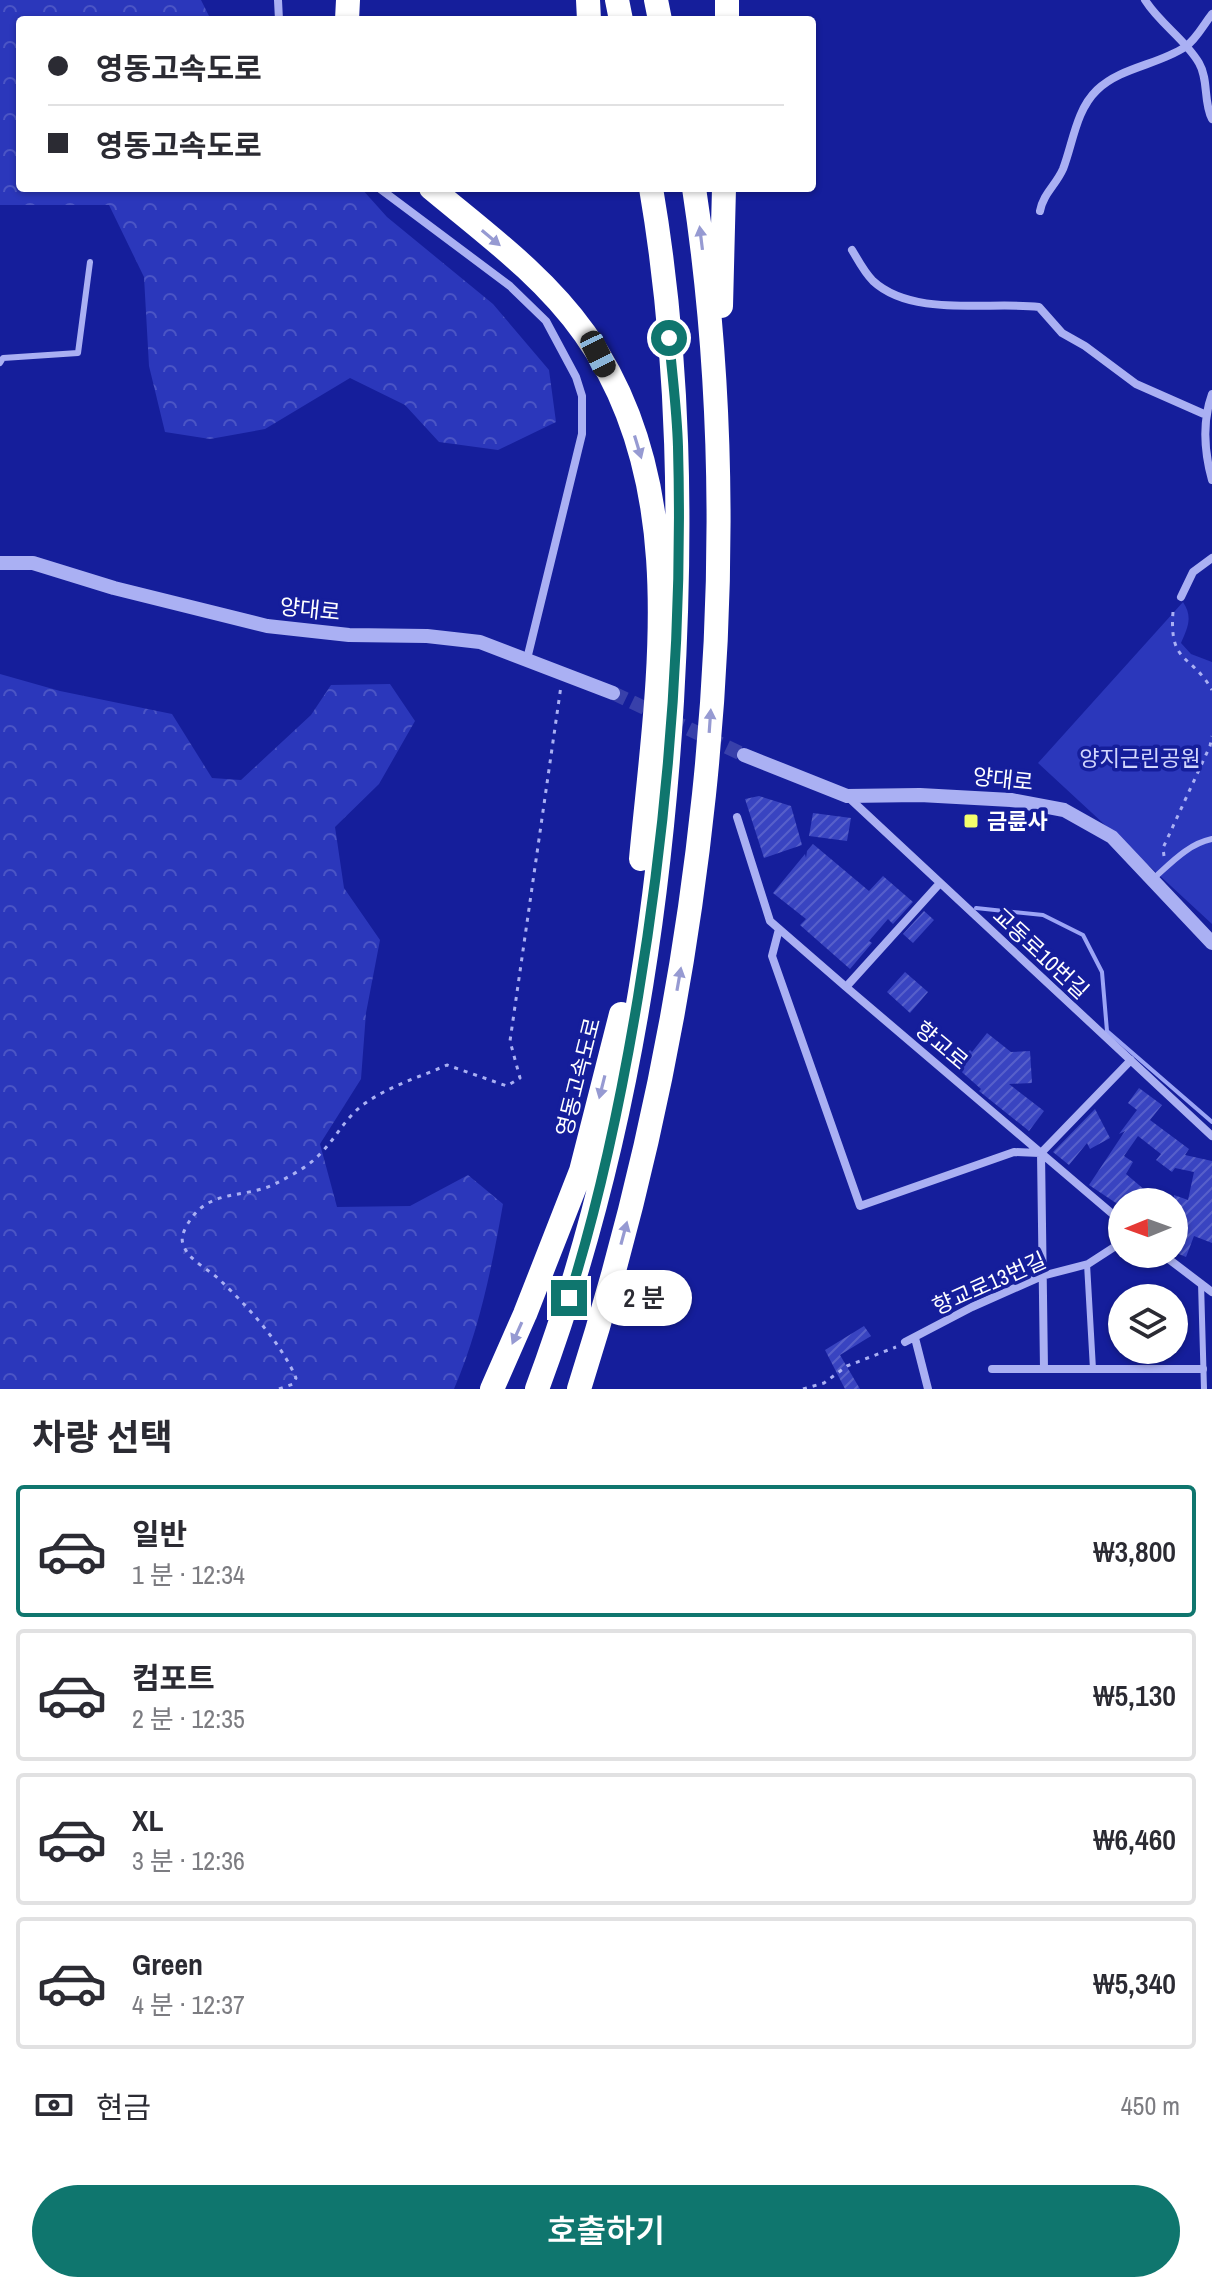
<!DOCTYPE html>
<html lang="ko">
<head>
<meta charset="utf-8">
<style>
	:root { --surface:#fff; --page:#f2f2f3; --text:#2b2b33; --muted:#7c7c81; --line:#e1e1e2; --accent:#0f766e }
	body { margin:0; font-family:"Archivo Narrow","Noto Sans KR",sans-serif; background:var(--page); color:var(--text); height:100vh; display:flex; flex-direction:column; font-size:30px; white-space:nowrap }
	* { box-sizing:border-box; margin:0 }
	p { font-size:26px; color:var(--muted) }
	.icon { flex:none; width:44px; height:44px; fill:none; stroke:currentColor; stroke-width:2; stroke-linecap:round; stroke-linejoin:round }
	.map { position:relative; height:1389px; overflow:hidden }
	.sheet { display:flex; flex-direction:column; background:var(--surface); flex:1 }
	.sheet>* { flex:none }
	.guide { position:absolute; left:16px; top:16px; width:800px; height:176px; border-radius:8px; box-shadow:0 2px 6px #0004; display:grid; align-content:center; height:176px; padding:0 32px; background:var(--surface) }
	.needle { width:52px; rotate:269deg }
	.controls { position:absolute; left:1108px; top:1188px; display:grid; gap:16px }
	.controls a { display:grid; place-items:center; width:80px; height:80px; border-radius:50%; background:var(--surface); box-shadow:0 2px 6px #0004; font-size:40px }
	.end { position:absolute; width:36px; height:36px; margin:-18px; border:10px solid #0f766e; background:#fff; box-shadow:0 0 0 4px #fff }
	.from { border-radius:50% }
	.bubble { position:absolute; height:56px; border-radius:28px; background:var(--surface); box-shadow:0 2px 6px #0004; font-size:26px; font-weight:600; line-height:56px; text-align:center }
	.car { position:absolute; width:24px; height:48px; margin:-24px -12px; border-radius:10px; box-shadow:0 0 6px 2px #0007; background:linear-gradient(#222 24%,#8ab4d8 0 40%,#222 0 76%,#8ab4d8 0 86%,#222 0) }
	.guide b { display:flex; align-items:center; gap:28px; height:76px; font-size:30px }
	.guide b+b { border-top:2px solid var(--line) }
	.guide i { width:20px; height:20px; background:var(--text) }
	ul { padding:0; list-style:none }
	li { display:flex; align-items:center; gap:24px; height:132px; margin:0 16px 12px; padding:0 16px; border:4px solid var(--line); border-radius:8px }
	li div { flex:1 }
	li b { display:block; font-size:30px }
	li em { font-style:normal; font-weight:600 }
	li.current { border-color:var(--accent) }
	li>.icon { width:72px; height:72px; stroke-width:1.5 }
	h2 { padding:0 32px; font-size:36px; line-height:96px }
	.pay { display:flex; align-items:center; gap:20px; height:88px; padding:0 32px; font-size:30px }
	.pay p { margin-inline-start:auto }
	.button { display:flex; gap:16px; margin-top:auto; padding:16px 32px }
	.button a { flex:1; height:92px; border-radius:48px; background:var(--accent); color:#fff; font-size:32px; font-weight:600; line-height:92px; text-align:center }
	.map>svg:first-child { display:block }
	.forest { fill:url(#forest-crowns) }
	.park { fill:#2b37bb }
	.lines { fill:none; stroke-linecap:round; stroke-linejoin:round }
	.stream { stroke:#9ca5f6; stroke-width:4 }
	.building { fill:url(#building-hatch) }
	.tertiary-tunnel { stroke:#3840aa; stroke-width:14; stroke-dasharray:14 7; stroke-linecap:butt }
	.path { stroke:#aab0f3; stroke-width:3; stroke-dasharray:4 6; stroke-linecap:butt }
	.service { stroke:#aab0f3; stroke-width:6 }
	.minor { stroke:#aab0f3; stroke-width:8 }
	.tertiary { stroke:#aab0f3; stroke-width:14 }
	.motorway { stroke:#fff; stroke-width:24 }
	.oneway { fill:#969ad2 }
	.route { stroke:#0f766e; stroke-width:10 }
	.poi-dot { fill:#f4ff6c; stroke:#151e9b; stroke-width:3 }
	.labels { text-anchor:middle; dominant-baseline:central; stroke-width:7; stroke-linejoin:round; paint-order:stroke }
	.street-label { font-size:22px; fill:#fff; stroke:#151e9b }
	.park-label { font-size:22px; fill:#d2d6fd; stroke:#151e9b }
	.poi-label { font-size:22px; font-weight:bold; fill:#fff; stroke:#151e9b; text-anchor:start }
</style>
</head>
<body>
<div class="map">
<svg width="1212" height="1389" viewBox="0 0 1212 1389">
	<defs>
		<pattern id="forest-crowns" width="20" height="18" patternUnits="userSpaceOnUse" patternTransform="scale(2)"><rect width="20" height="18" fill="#2b37bb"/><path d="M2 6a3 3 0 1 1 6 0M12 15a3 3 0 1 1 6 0" fill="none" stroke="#4b55c5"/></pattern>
		<pattern id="building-hatch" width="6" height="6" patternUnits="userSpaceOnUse" patternTransform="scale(2)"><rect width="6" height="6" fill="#3944c1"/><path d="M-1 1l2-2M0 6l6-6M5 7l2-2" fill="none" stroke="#5760ca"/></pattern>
	</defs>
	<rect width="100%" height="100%" fill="#151e9b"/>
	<path class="forest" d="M0,0H201L211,20H20V188H361L387,217L493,304L549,370L556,422L498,450L439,442L405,405L350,378L265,429L210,439L165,432L149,366L144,277L109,205H0Z
		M0,674L60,691L172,714L212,778L241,780L311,715L331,685L390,684L415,721L379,784L335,827L344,888L380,940L366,1013L361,1079L320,1144L337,1207L410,1206L468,1175L503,1204C492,1267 479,1331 454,1389H0Z"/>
	<path class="park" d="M1183,602C1193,617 1188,627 1181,643L1191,654L1212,662V924L1038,763Z"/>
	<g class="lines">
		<path class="stream" d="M976,908L1043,915L1083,935L1102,972L1107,1031L1212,1122"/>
	</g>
	<path class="building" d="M759,796L791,806L802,845L764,858L745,799Z
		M813,813L851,818L847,841L809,836Z
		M813,844L869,891L883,876L913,902L893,924L888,919L869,941L872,943L850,969L800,925L806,919L773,893L805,854L806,858L807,851Z
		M924,911L934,920L913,943L903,934Z
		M905,972L928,992L910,1013L887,992Z
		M987,1033L1011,1052L1030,1051L1032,1083L1009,1084L1044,1111L1029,1131L979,1091L981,1089L955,1066L970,1050L972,1052Z
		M1139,1088L1162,1105L1150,1120L1189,1149L1185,1155L1212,1161V1243L1194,1236L1186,1257L1174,1252V1195L1188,1200L1194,1172L1175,1168L1172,1172L1156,1160L1161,1154L1138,1136L1124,1156L1133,1162L1126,1174L1159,1202H1122V1207L1089,1185L1125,1131L1119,1134L1137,1110L1128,1103Z
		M1095,1109L1110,1138L1090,1149L1087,1143L1069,1165L1053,1152Z
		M864,1326L871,1336L840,1355L860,1389H845L825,1350Z"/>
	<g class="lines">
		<path class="tertiary-tunnel" d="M613,693L744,755"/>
		<path class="path" d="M1173,612C1169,665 1191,653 1212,690
			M1164,856L1163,848L1210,746L1212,736
			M279,1389L293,1384L296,1378C281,1343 249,1308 222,1282C211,1270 188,1261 183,1244C181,1238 183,1233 186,1227C207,1187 241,1200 275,1184C290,1176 308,1167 320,1154C337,1137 344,1119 364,1104C389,1086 420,1077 447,1065L507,1086L520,1078L510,1041L561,686
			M803,1389L824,1383L847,1366L896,1347"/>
		<path class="service" d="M0,363L3,358L78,353L90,262
			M1153,879C1171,863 1188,844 1212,839
			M1087,1264L1093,1369
			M1201,1283L1204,1389"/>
		<path class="minor" d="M278,0L279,20
			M1145,0C1160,24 1185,39 1199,63C1209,80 1203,102 1212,119
			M379,188L510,286L546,321L576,377L582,396V434L527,659
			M1040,211C1043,194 1056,185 1063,169C1073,143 1076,110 1097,90C1121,67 1158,65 1185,47C1196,40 1204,24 1212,14
			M852,250C858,260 864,272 873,281C913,318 991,301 1039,307L1062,333L1085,346L1136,384L1204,414
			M1212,394C1202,422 1204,451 1212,480
			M1181,597L1193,572L1212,558
			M847,796L1212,1136
			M737,817L770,921L846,987
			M940,883L846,987L1122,1222
			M779,929L772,956L860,1206L1014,1152L1040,1153
			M1162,1254L1212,1292
			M915,1338L928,1389
			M905,1342L972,1307L1042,1276L1088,1264L1122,1242
			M992,1369H1203
			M1044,1369L1041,1153L1131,1060"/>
		<path class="tertiary" d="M0,563H33L114,588L267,626L349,635L427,636L480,642L613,693
			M744,755L847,796L920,795L1011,800L1064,810L1112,837L1212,943"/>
		<path class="motorway" d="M588,0L589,20
			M617,0L621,20
			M656,0L660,20
			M347,20L348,0
			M727,20V0
			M431,188C485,233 544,276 585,334C693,486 657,687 641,859
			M721,306L724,188
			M492,1389L525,1314L581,1171L621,1014
			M537,1389C619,1169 658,934 672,701C682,529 680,358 651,188
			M579,1389C699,1012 754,581 694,188"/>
	</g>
	<defs><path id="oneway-solid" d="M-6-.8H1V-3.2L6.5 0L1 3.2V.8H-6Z" transform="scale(2)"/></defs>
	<g class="oneway">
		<use href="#oneway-solid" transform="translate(491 238) rotate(40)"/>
		<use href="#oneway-solid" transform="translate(701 238) rotate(-97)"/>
		<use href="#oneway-solid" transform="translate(638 447) rotate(73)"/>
		<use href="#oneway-solid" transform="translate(710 721) rotate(-86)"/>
		<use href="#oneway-solid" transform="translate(679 979) rotate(-80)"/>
		<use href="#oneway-solid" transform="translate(602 1087) rotate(104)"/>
		<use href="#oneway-solid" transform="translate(624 1233) rotate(-75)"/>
		<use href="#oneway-solid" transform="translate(517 1333) rotate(114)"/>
	</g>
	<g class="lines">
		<path class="route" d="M569,1298C600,1200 621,1099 638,997C668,816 683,630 678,447C677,410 672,374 669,338"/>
	</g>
	<rect class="poi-dot" x="963" y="813" width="16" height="16" rx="4"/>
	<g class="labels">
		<g class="street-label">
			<text transform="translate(310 609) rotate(6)">양대로</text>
			<text transform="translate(1003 779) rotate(6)">양대로</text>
			<text transform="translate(1041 953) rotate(43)">교동로10번길</text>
			<text transform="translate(942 1045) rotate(40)">향교로</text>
			<text transform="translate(578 1077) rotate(-76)">영동고속도로</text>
			<text transform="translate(989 1283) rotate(-24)">향교로13번길</text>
		</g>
		<g class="park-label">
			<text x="1140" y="758">양지근린공원</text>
		</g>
		<g class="poi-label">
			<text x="987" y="821">금륜사</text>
		</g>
	</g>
</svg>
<div class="controls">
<a><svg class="needle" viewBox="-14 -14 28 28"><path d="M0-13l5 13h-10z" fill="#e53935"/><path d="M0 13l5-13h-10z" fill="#7c7c81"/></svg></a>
<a><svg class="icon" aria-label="layers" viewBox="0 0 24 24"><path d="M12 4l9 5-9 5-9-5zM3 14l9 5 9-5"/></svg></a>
</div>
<i class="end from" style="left:669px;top:338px"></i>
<i class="end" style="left:569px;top:1298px"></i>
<div class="bubble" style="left:596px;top:1270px;width:96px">2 분</div>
<i class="car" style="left:598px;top:354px;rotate:154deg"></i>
<div class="guide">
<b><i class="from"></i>영동고속도로</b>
<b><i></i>영동고속도로</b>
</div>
</div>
<section class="sheet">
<h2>차량 선택</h2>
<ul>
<li class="current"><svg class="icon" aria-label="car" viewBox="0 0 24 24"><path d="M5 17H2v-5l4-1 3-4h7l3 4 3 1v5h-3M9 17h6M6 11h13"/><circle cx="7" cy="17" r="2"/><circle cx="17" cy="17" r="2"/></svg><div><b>일반</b><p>1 분 · 12:34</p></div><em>₩3,800</em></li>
<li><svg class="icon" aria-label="car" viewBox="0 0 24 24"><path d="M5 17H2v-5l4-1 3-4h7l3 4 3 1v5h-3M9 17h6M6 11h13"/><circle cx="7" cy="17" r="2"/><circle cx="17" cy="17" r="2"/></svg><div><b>컴포트</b><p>2 분 · 12:35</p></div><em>₩5,130</em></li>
<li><svg class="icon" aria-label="car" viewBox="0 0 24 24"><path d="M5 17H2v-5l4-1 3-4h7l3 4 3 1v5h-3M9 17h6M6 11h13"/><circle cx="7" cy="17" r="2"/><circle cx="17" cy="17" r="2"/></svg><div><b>XL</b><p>3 분 · 12:36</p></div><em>₩6,460</em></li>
<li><svg class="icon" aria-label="car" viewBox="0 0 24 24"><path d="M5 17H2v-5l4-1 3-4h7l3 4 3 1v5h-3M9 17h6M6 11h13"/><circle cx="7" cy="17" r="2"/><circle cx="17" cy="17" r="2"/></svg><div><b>Green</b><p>4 분 · 12:37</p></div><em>₩5,340</em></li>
</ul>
<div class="pay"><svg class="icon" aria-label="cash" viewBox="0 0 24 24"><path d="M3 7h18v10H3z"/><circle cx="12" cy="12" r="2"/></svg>현금<p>450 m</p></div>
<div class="button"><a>호출하기</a></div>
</section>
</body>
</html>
